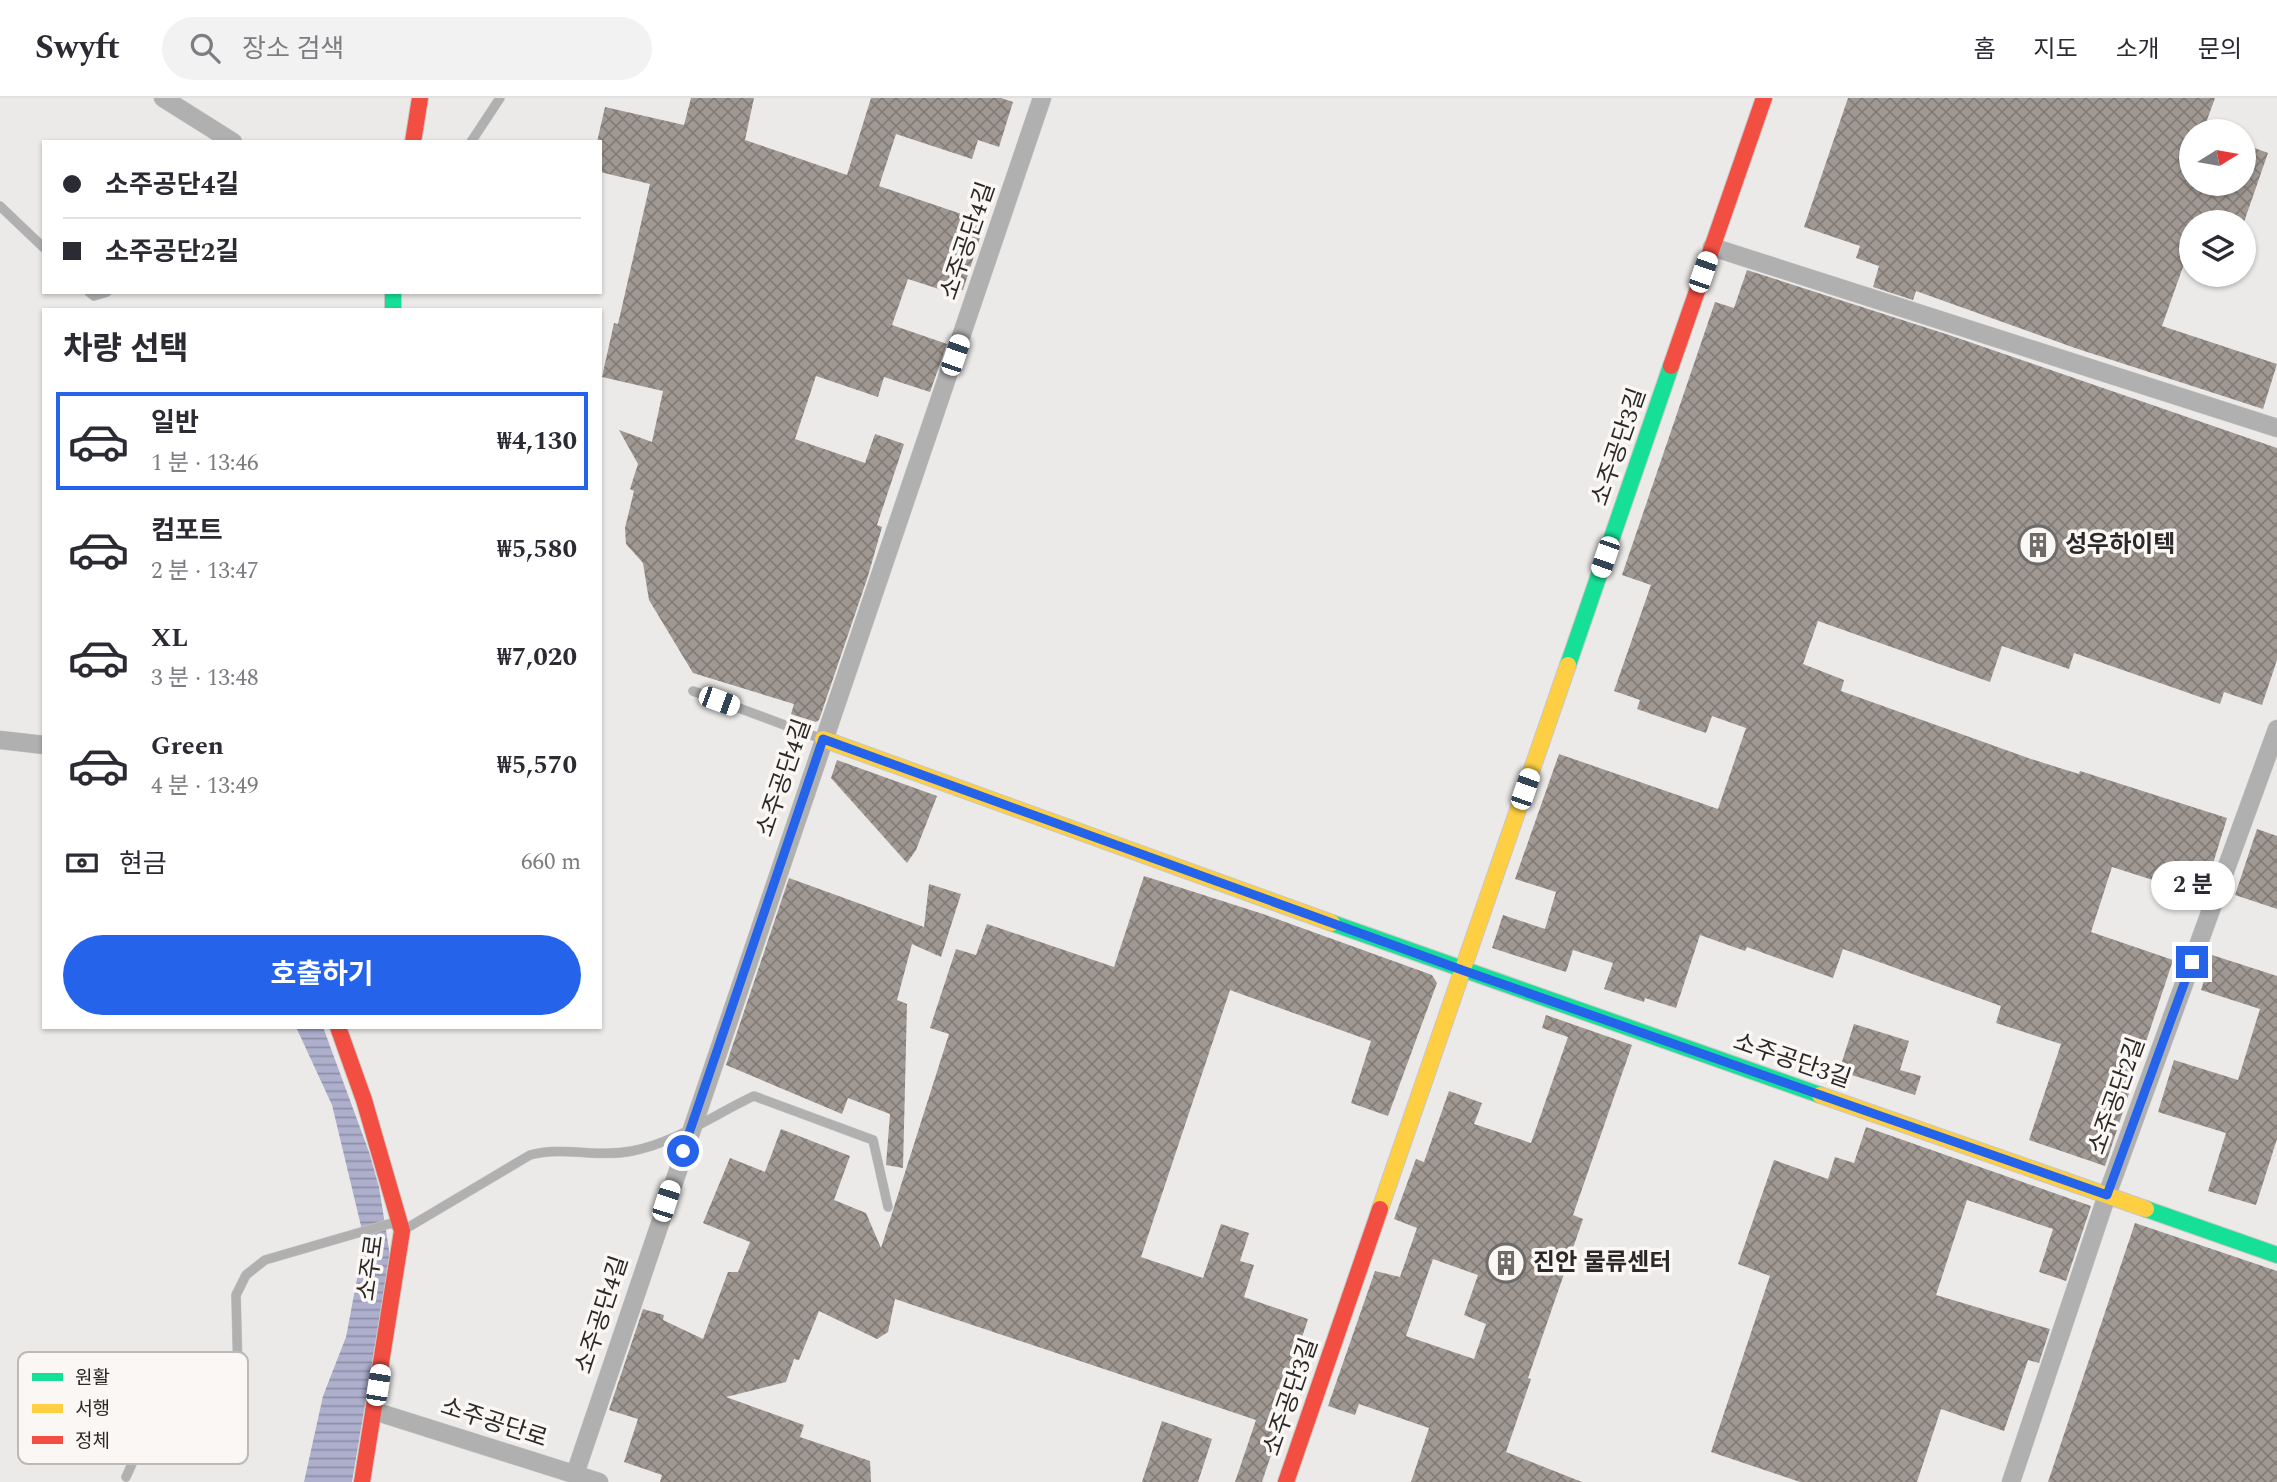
<!DOCTYPE html>
<html lang="ko">
<head>
<meta charset="utf-8">
<style>
	:root { --surface:#fff; --page:#f2f2f3; --text:#2b2b33; --muted:#7c7c81; --line:#e1e1e2; --accent:#2563eb }
	body { margin:0; font-family:Spectral,"Noto Sans KR",serif; background:var(--page); color:var(--text); height:100vh; display:flex; flex-direction:column; font-size:26px; white-space:nowrap }
	* { box-sizing:border-box; margin:0 }
	p { font-size:23px; color:var(--muted) }
	.icon { flex:none; width:38px; height:38px; fill:none; stroke:currentColor; stroke-width:2; stroke-linecap:round; stroke-linejoin:round }
	.map { position:relative; flex:1; overflow:hidden }
	.drawer { position:absolute; left:42px; top:210px; width:560px; height:721px; display:flex; flex-direction:column; background:var(--surface); border-radius:0px; box-shadow:0 2px 5px #0004 }
	.drawer>* { flex:none }
	.banner { position:absolute; left:42px; top:42px; width:560px; height:154px; border-radius:0px; box-shadow:0 2px 5px #0004; display:grid; align-content:center; height:154px; padding:0 21px; background:var(--surface) }
	.needle { width:46px; rotate:79deg }
	.buttons { position:absolute; left:2179px; top:21px; display:grid; gap:14px }
	.buttons a { display:grid; place-items:center; width:77px; height:77px; border-radius:50%; background:var(--surface); box-shadow:0 2px 5px #0004; font-size:35px }
	.end { position:absolute; width:32px; height:32px; margin:-16px; border:9px solid #2563eb; background:#fff; box-shadow:0 0 0 4px #fff }
	.from { border-radius:50% }
	.bubble { position:absolute; height:49px; border-radius:24px; background:var(--surface); box-shadow:0 2px 5px #0004; font-size:23px; font-weight:700; line-height:49px; text-align:center }
	.car { position:absolute; width:21px; height:42px; margin:-21px -10px; border-radius:9px; box-shadow:0 0 5px 2px #0007; background:linear-gradient(#fff 24%,#345 0 40%,#fff 0 76%,#345 0 86%,#fff 0) }
	.banner b { display:flex; align-items:center; gap:24px; height:66px; font-size:26px }
	.banner b+b { border-top:2px solid var(--line) }
	.banner i { width:18px; height:18px; background:var(--text) }
	ul { padding:0; list-style:none }
	li { display:flex; align-items:center; gap:21px; height:98px; margin:0 14px 10px; padding:0 7px; border:4px solid transparent; border-radius:0px }
	li div { flex:1 }
	li b { display:block; font-size:26px }
	li em { font-style:normal; font-weight:700 }
	li.selected { border-color:var(--accent) }
	li>.icon { width:63px; height:63px; stroke-width:1.5 }
	h2 { padding:0 21px; font-size:32px; line-height:84px }
	.pay { display:flex; align-items:center; gap:18px; height:77px; padding:0 21px; font-size:26px }
	.pay p { margin-inline-start:auto }
	.primary-button { display:flex; gap:14px; margin-top:auto; padding:14px 21px }
	.primary-button a { flex:1; height:80px; border-radius:42px; background:var(--accent); color:#fff; font-size:28px; font-weight:700; line-height:80px; text-align:center }
	header { display:flex; align-items:center; gap:42px; box-sizing:border-box; height:98px; padding:0 35px; background:var(--surface); border-bottom:2px solid var(--line) }
	header strong { font-size:33px }
	nav { display:flex; gap:38px; margin-inline-start:auto; font-size:24px }
	.search { width:490px; height:63px; background:var(--page); display:flex; align-items:center; gap:18px; box-sizing:border-box; padding:0 24px; border-radius:38px; color:var(--muted); font-size:26px }
	.map>svg:first-child { display:block }
	.water { fill:url(#water-rules) }
	.building { fill:url(#building-cross-hatch); fill-rule:evenodd }
	.lines { fill:none; stroke-linecap:round; stroke-linejoin:round }
	.lane-casing { stroke:#c8c7c6; stroke-width:10 }
	.street-casing { stroke:#c8c7c6; stroke-width:19 }
	.fast-casing { stroke:#c8c7c6; stroke-width:18 }
	.slow-casing { stroke:#c8c7c6; stroke-width:18 }
	.jam-casing { stroke:#c8c7c6; stroke-width:18 }
	.lane { stroke:#b0b0b0; stroke-width:9 }
	.street { stroke:#b0b0b0; stroke-width:18 }
	.fast { stroke:#16e098; stroke-width:16 }
	.slow { stroke:#ffcf43; stroke-width:16 }
	.jam { stroke:#f24e42; stroke-width:16 }
	.route { stroke:#2563eb; stroke-width:9 }
	.labels { text-anchor:middle; dominant-baseline:central; stroke-width:7; stroke-linejoin:round; paint-order:stroke }
	.street-label { font-size:24px; fill:#2a2828; stroke:#faf7f4 }
	.poi-label { font-size:24px; font-weight:bold; fill:#2a2828; stroke:#faf7f4; text-anchor:start }
	.key { fill:#faf7f4; stroke:#bcb9b7; stroke-width:2 }
	.key-label { font-size:19px; fill:#2a2828 }
</style>
</head>
<body>
<header>
<strong>Swyft</strong>
<div class="search"><svg class="icon" aria-label="search" viewBox="0 0 24 24"><circle cx="10" cy="10" r="6"/><path d="M15 15l6 6"/></svg>장소 검색</div>
<nav><a>홈</a><a>지도</a><a>소개</a><a>문의</a></nav>
</header>
<div class="map">
<svg width="2277" height="1384" viewBox="0 0 2277 1384">
	<defs>
		<pattern id="water-rules" width="6" height="5" patternUnits="userSpaceOnUse" patternTransform="scale(1.75)"><rect width="6" height="5" fill="#aeafcd"/><path d="M0 2.5h6" fill="none" stroke="#8e8ea6"/></pattern>
		<pattern id="building-cross-hatch" width="8" height="8" patternUnits="userSpaceOnUse" patternTransform="scale(1.75)"><rect width="8" height="8" fill="#a09892"/><path d="M0 0l8 8M0 8l8-8" fill="none" stroke="#837c77"/></pattern>
	</defs>
	<rect width="100%" height="100%" fill="#eceae8"/>
	<path class="water" d="M296,929H323L369,1054L379,1089L390,1158L352,1384H304L323,1298L346,1239L360,1165L361,1128L332,1007Z"/>
	<path class="building" d="M691,0H754L745,42L847,77L871,0H1001L1013,4L999,49L978,42L972,61L896,36L879,88L985,124L963,192L947,187L945,193L908,181L892,227L947,246L930,294L884,279L878,299L816,278L795,341L865,365L875,336L904,346L877,427L882,429L868,478L819,622L816,624L791,616L794,606L693,575L649,502L643,465L626,446L625,430L634,393L630,391L638,366L619,332L652,344L663,293L602,279L614,225L618,226L650,86L600,74V44H597L605,9L684,27Z
		M1848,0H2215L2203,33H2191V86H2244V46L2268,55L2244,124H2191V168L2184,166L2162,228L2277,266L2263,311L2075,250L1916,193L1913,202L1873,189L1879,168L1856,160L1860,148L1804,129Z
		M1747,172L1949,237L2277,350V562L2262,607L2224,594L2220,606L2074,555L2069,571L2002,548L1990,584L1818,523L1803,566L1844,582L1841,593L2031,661L2079,676L2080,673L2227,720L2203,798L2112,769L2091,834L2173,862L2105,1068L2029,1042L2061,946L1996,925L2001,908L1843,851L1833,880L1747,849L1745,853L1700,837L1676,910L1645,900L1644,904L1604,891L1613,865L1573,852L1566,874L1492,850L1503,817L1545,831L1556,794L1515,781L1559,656L1718,711L1746,630L1712,618L1706,635L1637,611L1640,602L1614,593L1651,487L1622,477L1715,204L1734,210Z
		M837,662L937,698L916,752L907,765L831,680Z
		M2257,731L2277,738V811L2235,797Z
		M1144,778L1263,816L1432,877L1437,885L1388,1018L1351,1005L1371,943L1230,892L1141,1159L1203,1180L1221,1126L1249,1135L1240,1163L1254,1167L1244,1199L1308,1221L1271,1333L1278,1336L1262,1384H1235L1256,1322L895,1201L888,1234L877,1241L819,1213L799,1262L794,1261L786,1284L726,1299L804,1327L800,1339L870,1363L871,1384H660L662,1377L624,1364L638,1321L609,1312L643,1211L664,1217L663,1222L703,1241L728,1174H738L750,1144L703,1125L730,1060L765,1074L781,1031L850,1058L834,1102L866,1115L881,1150L949,936L930,930L956,851L976,857L987,826L1114,869Z
		M789,780L924,829L929,786L961,796L941,859L912,846L897,902L907,906L903,1070L886,1067L890,1016L848,1000L842,1016L726,967Z
		M2212,857L2277,878V1041L2256,1107L2208,1093L2226,1035L2158,1014L2174,962L2238,982L2260,911L2201,892Z
		M1546,917L1632,947L1573,1117L1583,1121L1528,1280L1531,1281L1506,1354L1582,1384H1411L1429,1330L1359,1306L1355,1317L1328,1308L1375,1173L1400,1179L1417,1130L1394,1121L1416,1061L1424,1064L1449,993L1482,1005L1474,1026L1531,1045L1568,939L1542,930ZM1433,1161L1478,1177L1464,1217L1486,1226L1474,1261L1406,1238Z
		M1854,926L1909,943L1900,972L1921,978L1915,997L1839,973Z
		M1866,1029L2091,1108L2066,1183L2039,1174L2053,1131L1967,1102L1936,1197L2050,1231L2039,1265L2028,1262L2004,1333L1941,1311L1917,1384H1800L1711,1354L1770,1178L1738,1166L1774,1062L1828,1081L1835,1059L1854,1065Z
		M2135,1125L2277,1173V1384H2048Z
		M1162,1323L1212,1341L1198,1384H1142Z"/>
	<g class="lines">
		<g class="lane-casing">
			<path id="lane" d="M471,44L500,0
				M0,108L44,150
				M89,194L94,198L107,194
				M693,593L822,641
				M126,1379L142,1344L232,1297L238,1278L236,1197L246,1177L265,1162L392,1125L402,1133L530,1057C564,1048 598,1060 632,1053C675,1045 715,1016 754,998L873,1042L888,1109"/>
		</g>
		<g class="street-casing">
			<path id="street" d="M163,0L233,44
				M1712,149L2277,330
				M0,642L44,647
				M374,1313L599,1384
				M575,1376L1042,0
				M2011,1384L2107,1097L2277,631"/>
		</g>
		<g class="fast-casing">
			<path id="fast" d="M393,194V212
				M1568,567L1671,268
				M1332,825L1820,997
				M2146,1111L2277,1157"/>
		</g>
		<g class="slow-casing">
			<path id="slow" d="M823,641L1332,825
				M1820,997L2146,1111
				M1380,1111L1568,567"/>
		</g>
		<g class="jam-casing">
			<path id="jam" d="M413,44L420,0
				M1671,268L1764,0
				M338,929L364,1002L402,1133L362,1384
				M1286,1384L1380,1111"/>
		</g>
		<use href="#lane" class="lane"/>
		<use href="#street" class="street"/>
		<use href="#fast" class="fast"/>
		<use href="#slow" class="slow"/>
		<use href="#jam" class="jam"/>
	</g>
	<g class="lines">
		<path class="route" d="M683,1053L823,641L1462,872L2107,1097L2192,864"/>
	</g>
	<defs>
		<g id="building-ring" transform="scale(2.0125)"><circle r="9.5" fill="#faf7f4" stroke="#6e6c6b" stroke-width="1.5"/><path d="M-4-6H4V6H1V3H-1V6H-4ZM-2.5-4.3h1.7v1.8h-1.7ZM.8-4.3h1.7v1.8H.8ZM-2.5-1h1.7V.8h-1.7ZM.8-1h1.7V.8H.8Z" fill="#6e6c6b"/></g>
	</defs>
	<g fill-rule="evenodd">
		<use href="#building-ring" x="2038" y="447"/>
		<use href="#building-ring" x="1506" y="1165"/>
	</g>
	<g class="labels">
		<g class="street-label">
			<text transform="translate(968 143) rotate(-71)">소주공단4길</text>
			<text transform="translate(1619 349) rotate(-71)">소주공단3길</text>
			<text transform="translate(784 680) rotate(-71)">소주공단4길</text>
			<text transform="translate(1792 963) rotate(19)">소주공단3길</text>
			<text transform="translate(2117 998) rotate(-70)">소주공단2길</text>
			<text transform="translate(371 1170) rotate(-82)">소주로</text>
			<text transform="translate(602 1217) rotate(-72)">소주공단4길</text>
			<text transform="translate(1291 1299) rotate(-71)">소주공단3길</text>
			<text transform="translate(494 1325) rotate(18)">소주공단로</text>
		</g>
		<g class="poi-label">
			<text x="2065" y="447">성우하이텍</text>
			<text x="1533" y="1165">진안 물류센터</text>
		</g>
	</g>
	<rect x="18" y="1254" width="230" height="112" rx="10" class="key"/>
	<rect x="32" y="1275" width="31" height="8" fill="#16e098"/>
	<rect x="32" y="1306" width="31" height="9" fill="#ffcf43"/>
	<rect x="32" y="1338" width="31" height="8" fill="#f24e42"/>
	<g class="key-label">
		<text x="75" y="1286">원활</text>
		<text x="75" y="1317">서행</text>
		<text x="75" y="1349">정체</text>
	</g>
</svg>
<div class="buttons">
<a><svg class="needle" viewBox="-14 -14 28 28"><path d="M0-13l5 13h-10z" fill="#e53935"/><path d="M0 13l5-13h-10z" fill="#7c7c81"/></svg></a>
<a><svg class="icon" aria-label="layers" viewBox="0 0 24 24"><path d="M12 4l9 5-9 5-9-5zM3 14l9 5 9-5"/></svg></a>
</div>
<i class="end from" style="left:683px;top:1053px"></i>
<i class="end" style="left:2192px;top:864px"></i>
<div class="bubble" style="left:2151px;top:763px;width:84px">2 분</div>
<i class="car" style="left:1703px;top:174px;rotate:19deg"></i>
<i class="car" style="left:955px;top:257px;rotate:19deg"></i>
<i class="car" style="left:1605px;top:459px;rotate:199deg"></i>
<i class="car" style="left:719px;top:603px;rotate:110deg"></i>
<i class="car" style="left:1525px;top:691px;rotate:19deg"></i>
<i class="car" style="left:666px;top:1103px;rotate:18deg"></i>
<i class="car" style="left:378px;top:1287px;rotate:9deg"></i>
<div class="banner">
<b><i class="from"></i>소주공단4길</b>
<b><i></i>소주공단2길</b>
</div>
<section class="drawer">
<h2>차량 선택</h2>
<ul>
<li class="selected"><svg class="icon" aria-label="car" viewBox="0 0 24 24"><path d="M5 17H2v-5l4-1 3-4h7l3 4 3 1v5h-3M9 17h6M6 11h13"/><circle cx="7" cy="17" r="2"/><circle cx="17" cy="17" r="2"/></svg><div><b>일반</b><p>1 분 · 13:46</p></div><em>₩4,130</em></li>
<li><svg class="icon" aria-label="car" viewBox="0 0 24 24"><path d="M5 17H2v-5l4-1 3-4h7l3 4 3 1v5h-3M9 17h6M6 11h13"/><circle cx="7" cy="17" r="2"/><circle cx="17" cy="17" r="2"/></svg><div><b>컴포트</b><p>2 분 · 13:47</p></div><em>₩5,580</em></li>
<li><svg class="icon" aria-label="car" viewBox="0 0 24 24"><path d="M5 17H2v-5l4-1 3-4h7l3 4 3 1v5h-3M9 17h6M6 11h13"/><circle cx="7" cy="17" r="2"/><circle cx="17" cy="17" r="2"/></svg><div><b>XL</b><p>3 분 · 13:48</p></div><em>₩7,020</em></li>
<li><svg class="icon" aria-label="car" viewBox="0 0 24 24"><path d="M5 17H2v-5l4-1 3-4h7l3 4 3 1v5h-3M9 17h6M6 11h13"/><circle cx="7" cy="17" r="2"/><circle cx="17" cy="17" r="2"/></svg><div><b>Green</b><p>4 분 · 13:49</p></div><em>₩5,570</em></li>
</ul>
<div class="pay"><svg class="icon" aria-label="cash" viewBox="0 0 24 24"><path d="M3 7h18v10H3z"/><circle cx="12" cy="12" r="2"/></svg>현금<p>660 m</p></div>
<div class="primary-button"><a>호출하기</a></div>
</section>
</div>
</body>
</html>
